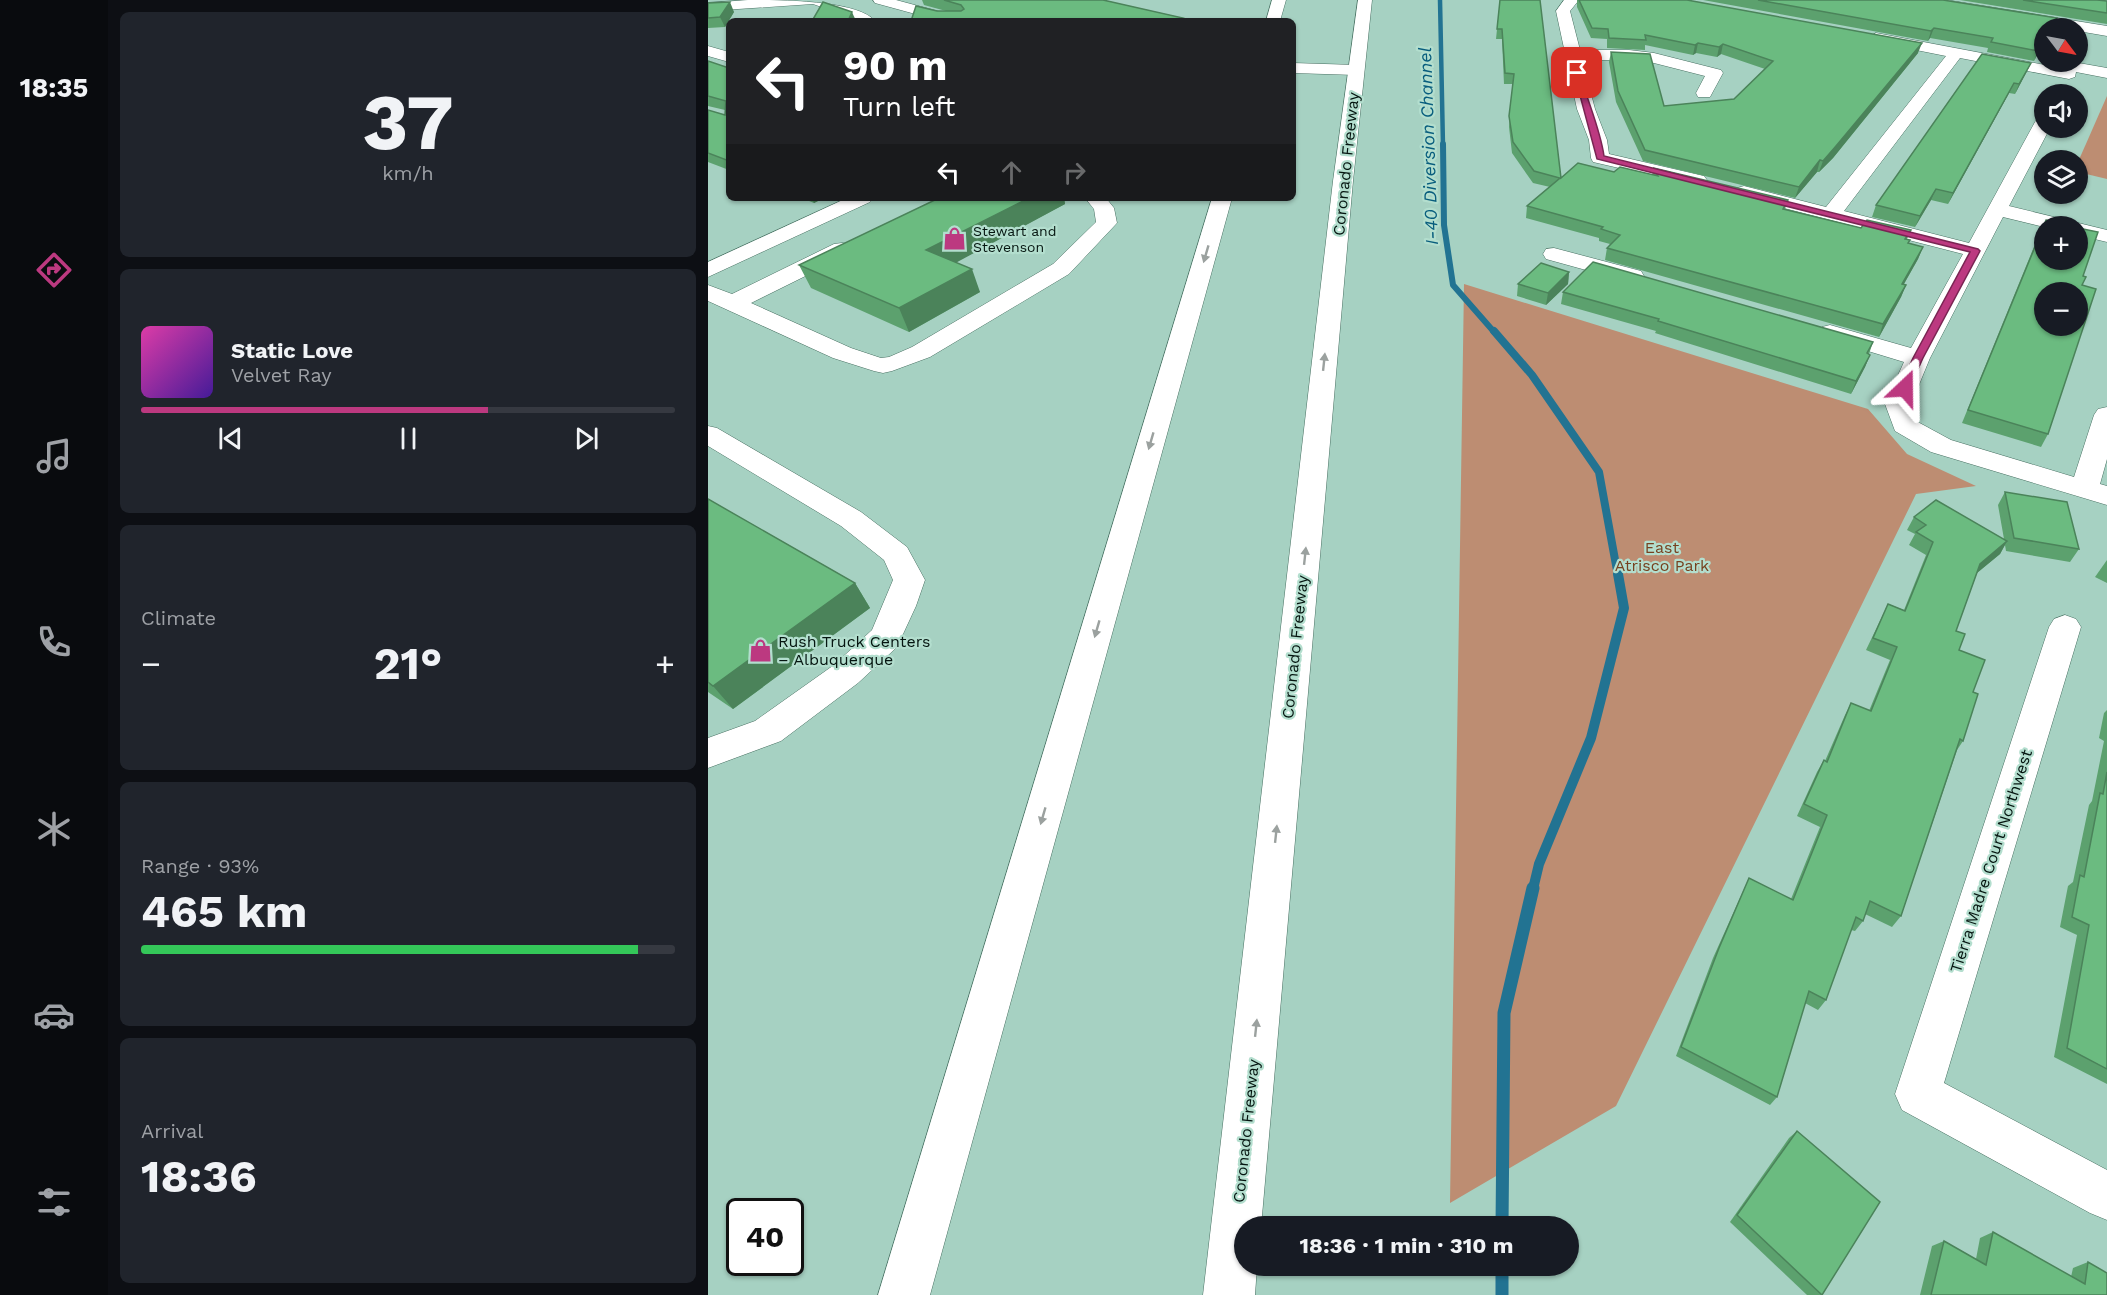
<!DOCTYPE html>
<meta charset="utf-8">
<style>
:root{--surface:#171b24;--page:#20242c;--text:#f1f3f6;--muted:#9ea1a6;--line:#363941;--accent:#bc3980}
body{margin:0;font-family:"Work Sans",sans-serif;background:var(--page);color:var(--text);height:100vh;display:flex;flex-direction:column;font-size:22px;white-space:nowrap}
*{box-sizing:border-box;margin:0}
p{font-size:20px;color:var(--muted)}
.icon{flex:none;width:33px;height:33px;fill:none;stroke:currentColor;stroke-width:2;stroke-linecap:round;stroke-linejoin:round}
.map{position:relative;flex:1;overflow:hidden}
.sheet{display:flex;flex-direction:column;gap:12px;padding:12px;background:#0d0f14;width:600px}
.sheet>*{flex:none}
.top-card{position:absolute;left:18px;top:18px;width:570px;height:183px;border-radius:9px;box-shadow:0 2px 4px #0004;background:#202124;color:#fff;overflow:hidden}
.needle{width:39px;rotate:122deg}
.buttons{position:absolute;left:1326px;top:18px;display:grid;gap:12px}
.buttons a{display:grid;place-items:center;width:54px;height:54px;border-radius:50%;background:var(--surface);box-shadow:0 2px 4px #0004;font-size:30px}
.speed{position:absolute;left:18px;top:1198px;display:flex;gap:12px;font-size:30px;font-weight:700;text-align:center}
.speed>*{display:grid;place-content:center;width:78px;height:78px;border-radius:50%;background:var(--surface);box-shadow:0 2px 4px #0004;line-height:1}
.speed .limit{border:3px solid #111;border-radius:9px;background:#fff;color:#111}
.pin{position:absolute;display:grid;place-items:center;width:51px;height:51px;color:#fff;margin:-26px;border-radius:12px;box-shadow:0 3px 9px #0006}
.me{position:absolute;width:66px;margin:-33px;rotate:23deg;stroke-linejoin:round;filter:drop-shadow(0 0 4px #0008)}
.turn{display:flex;align-items:center;gap:21px;height:126px;padding:0 18px;font-size:27px}
.turn .icon{width:78px;height:78px;stroke-width:2.5}
.turn b{display:block;font-size:42px;line-height:51px}
.lanes{display:flex;align-items:center;height:57px;padding:0 18px;background:#0003;justify-content:center;gap:30px;direction:ltr}
.lanes .off{opacity:.35}
.big{font-size:45px;font-weight:700;line-height:1.1}
.sheet .card{flex:1;display:flex;flex-direction:column;justify-content:center;gap:9px;min-width:0;padding:0 21px;border-radius:9px;background:var(--page)}
.sheet .dial{align-items:center;gap:0}
.dial b{font-size:78px;line-height:1}
.song{display:flex;align-items:center;gap:18px}
.cover{width:72px;height:72px;border-radius:9px;background:linear-gradient(135deg,hsl(320 70% 55%),hsl(260 70% 35%))}
.played{height:6px;border-radius:3px;background:linear-gradient(90deg,var(--accent) 65%,var(--line) 65%)}
.keys{display:flex;justify-content:space-around;direction:ltr}
.heat{display:flex;justify-content:space-between;align-items:center;font-size:33px;direction:ltr}
.charge{height:9px;border-radius:4px;background:linear-gradient(90deg,#34c759 93%,var(--line) 0)}
.trip{position:absolute;left:526px;top:1216px;width:345px;height:60px;border-radius:30px;background:var(--surface);box-shadow:0 2px 4px #0004;font-weight:700;line-height:60px;text-align:center}
main{display:flex;flex:1;min-height:0}
.menu{display:flex;flex-direction:column;width:108px;justify-content:space-around;align-items:center;background:#090b0e;color:var(--muted)}
.menu .icon{width:42px;height:42px}
.menu .selected{color:var(--accent)}
.menu b{font-size:27px;color:var(--text)}
.map>svg:first-child{display:block}
</style>
<main>
<nav class="menu">
<b>18:35</b>
<svg class="icon selected" aria-label="directions" viewBox="0 0 24 24"><path d="M12 3l9 9-9 9-9-9zM9 14v-3h6M13 9l2 2-2 2"/></svg>
<svg class="icon" aria-label="music" viewBox="0 0 24 24"><path d="M9 18V5l10-2v13"/><circle cx="6" cy="18" r="3"/><circle cx="16" cy="16" r="3"/></svg>
<svg class="icon" aria-label="phone" viewBox="0 0 24 24"><path d="M5 4h4l2 5-3 2q2 4 5 5l2-3 5 2v4C11 20 4 13 5 4z"/></svg>
<svg class="icon" aria-label="climate" viewBox="0 0 24 24"><path d="M12 3v18M4 7l16 10M4 17L20 7"/></svg>
<svg class="icon" aria-label="car" viewBox="0 0 24 24"><path d="M5 17H2v-5l4-1 3-4h7l3 4 3 1v5h-3M9 17h6M6 11h13"/><circle cx="7" cy="17" r="2"/><circle cx="17" cy="17" r="2"/></svg>
<svg class="icon" aria-label="filters" viewBox="0 0 24 24"><path d="M4 7h16M4 17h16"/><circle cx="9" cy="7" r="2"/><circle cx="15" cy="17" r="2"/></svg>
</nav>
<section class="sheet">
<div class="card dial"><b>37</b><p>km/h</p></div>
<div class="card">
<div class="song"><i class="cover"></i><div><b>Static Love</b><p>Velvet Ray</p></div></div>
<div class="played"></div>
<div class="keys"><svg class="icon" aria-label="previous" viewBox="0 0 24 24"><path d="M18 5L8 12l10 7zM5 5v14"/></svg><svg class="icon" aria-label="pause" viewBox="0 0 24 24"><path d="M8 5v14M16 5v14"/></svg><svg class="icon" aria-label="next" viewBox="0 0 24 24"><path d="M6 5l10 7-10 7zM19 5v14"/></svg></div>
</div>
<div class="card"><p>Climate</p>
<div class="heat"><a>−</a><b class="big">21°</b><a>+</a></div>
</div>
<div class="card"><p>Range · 93%</p><b class="big">465 km</b><div class="charge"></div></div>
<div class="card"><p>Arrival</p><b class="big">18:36</b></div>
</section>
<div class="map">
<svg width="1399" height="1295" viewBox="0 0 1399 1295">
<rect width="100%" height="100%" fill="#a6d1c2"/>
<g fill="#bd8d72">
<polygon points="1399,96 1399,179 1370,172 1370,162"/>
<polygon points="756,284 1160,409 1199,454 1268,486 1208,494 908,1106 742,1203"/>
</g>
<g fill="none" stroke-linecap="round" stroke-linejoin="round">
<polyline stroke="#227392" stroke-width="4.5" points="732,0 735,146"/>
<polyline stroke="#227392" stroke-width="6" points="735,144 736,225 745,285 787,333"/>
<polyline stroke="#227392" stroke-width="8" points="786,331 824,375 891,472 910,576"/>
<polyline stroke="#227392" stroke-width="10" points="825,889 831,864 883,738 916,608 910,574"/>
<g stroke="#227392" stroke-width="13">
<polyline points="794,1227 796,1013 825,888"/>
<polyline points="794,1266 794,1295"/>
</g>
<defs>
<g id="minor">
<path d="M40,0C70,0 150,0 167,21H153L105,4L0,11V3Z"/>
<polygon points="165,0 188,0 255,18 257,21 233,21 167,3"/>
<polygon points="856,0 871,0 862,11 872,50 921,50 946,53 1013,70 1015,73 1002,97 990,97 988,93 997,76 946,63 921,60 874,60 887,109 899,140 901,154 996,176 999,180 996,184 989,186 885,162 883,158 881,140 869,109 848,11"/>
<polygon points="1205,0 1238,0 1399,26 1399,36 1370,31 1370,28 1357,28 1212,4"/>
<polygon points="1168,33 1358,69 1359,64 1365,62 1399,68 1399,78 1368,72 1367,77 1361,79 1252,58 1136,211 1261,243 1327,122 1330,118 1336,117 1336,128 1342,128 1301,206 1399,230 1399,242 1370,235 1370,226 1336,227 1295,217 1222,358 1203,404 1208,421 1243,440 1366,477 1386,415 1390,409 1399,407 1399,459 1392,484 1399,486 1399,505 1223,452 1187,431 1177,404 1196,362 1114,337 1110,332 1114,327 1122,325 1203,348 1255,254 1029,196 1026,192 1029,188 1036,186 1118,207 1238,56 1163,41 1160,38"/>
<polygon points="0,46 21,52 21,62 0,56"/>
<polygon points="585,63 648,65 656,70 648,75 585,73"/>
<polygon points="139,198 165,198 162,202 0,277 0,262"/>
<polygon points="377,198 398,198 406,208 409,223 361,274 222,357 184,371 175,373 166,371 125,358 0,301 0,285 24,294 126,244 134,243 142,244 145,249 142,254 43,303 143,348 173,358 181,357 204,347 345,264 388,222 386,209"/>
<polygon points="846,248 933,271 936,276 933,281 925,283 838,259 835,254 838,249"/>
<polygon points="0,426 9,428 153,512 199,547 217,580 208,606 189,647 150,683 73,741 0,768 0,738 47,721 126,665 164,630 185,580 176,560 133,526 0,446"/>
<polygon points="1357,615 1368,619 1373,627 1236,1083 1399,1170 1399,1220 1382,1213 1194,1110 1187,1094 1341,627 1346,619"/>
</g>
<g id="highway">
<polygon points="564,0 578,0 572,21 558,21"/>
<polygon points="650,0 664,0 645,181 553,1227 537,1227 537,1266 549,1266 547,1295 495,1295 625,181"/>
<polygon points="504,198 524,198 222,1295 170,1295"/>
</g>
</defs>
<use href="#minor" stroke="#487062" stroke-width="1"/>
<use href="#highway" stroke="#487062" stroke-width="1"/>
<use href="#minor" fill="#fff" fill-rule="evenodd"/>
<use href="#highway" fill="#fff" fill-rule="evenodd"/>
</g>
<g fill="#5ca16e">
<polygon points="214,0 395,0 475,18 229,11 238,11 216,5"/>
<polygon points="792,0 853,178 906,172 944,175 946,168 1080,200 1077,209 1153,228 1203,230 1199,239 1200,243 1215,247 1210,259 1196,284 1198,285 1193,297 1171,337 897,260 899,248 902,244 891,241 891,238 818,218 819,206 842,187 825,183 804,153 801,127 805,84 796,84 794,39 788,39"/>
<polygon points="869,0 979,0 1210,53 1125,158 1111,172 1109,172 1087,198 935,161 908,102 901,62 903,52 956,106 1026,99 1057,69 1013,54 1009,57 988,53 985,55 937,45 937,50 899,48 899,39 883,38 869,7"/>
<polygon points="995,0 1235,0 1349,18 1344,28 1336,28 1336,42 1326,61 1279,52 1280,48 1222,38 1220,41"/>
<polygon points="1252,0 1389,0 1399,1 1399,24"/>
<polygon points="0,3 26,12 17,27 0,28"/>
<polygon points="0,61 21,68 21,170 0,162 0,110 17,115 17,110 0,106"/>
<polygon points="1323,63 1318,73 1307,94 1301,93 1240,204 1223,200 1207,227 1164,217 1168,205"/>
<polygon points="94,198 116,198 106,203"/>
<polygon points="231,198 356,198 357,204 248,262 272,292 201,332 103,288 91,265"/>
<polygon points="1338,220 1375,276 1340,434 1333,447 1254,423 1332,232"/>
<polygon points="861,272 860,284 838,305 809,296 810,284"/>
<polygon points="855,292 1165,342 1161,354 1162,355 1157,367 1143,394 947,333 948,331 853,304"/>
<polygon points="1297,492 1371,549 1362,562 1298,551 1297,545 1292,554 1269,573 1248,631 1251,650 1265,692 1255,741 1249,750 1193,916 1184,927 1157,914 1155,921 1147,931 1143,930 1118,1000 1110,1010 1097,1003 1069,1097 1062,1105 968,1056 1005,958 1036,889 1041,878 1083,899 1112,827 1089,816 1109,772 1116,760 1117,761 1137,715 1143,703 1161,711 1182,660 1158,650 1180,604 1196,610 1218,555 1201,545 1207,534 1199,530 1206,517 1296,539 1290,505"/>
<polygon points="0,499 147,583 162,608 25,709 0,692"/>
<polygon points="1399,560 1399,583 1387,577"/>
<polygon points="1399,710 1399,1084 1346,1057 1369,935 1352,927 1360,886 1365,882 1381,805 1384,801 1396,741 1391,738 1396,713"/>
<polygon points="1089,1131 1114,1295 1099,1295 1022,1222 1081,1138"/>
<polygon points="1285,1232 1363,1277 1365,1268 1380,1262 1399,1295 1212,1295 1224,1246 1236,1241 1268,1259 1272,1238"/>
</g>
<g fill="#4b835a">
<polygon points="22,2 26,12 17,27 12,17"/>
<polygon points="144,12 148,21 140,21"/>
<polygon points="1226,28 1222,38 1220,41 1223,31"/>
<polygon points="1336,39 1336,42 1326,61 1330,51"/>
<polygon points="990,43 988,53 985,55 987,45"/>
<polygon points="1214,43 1210,53 1125,158 1111,172 1115,161"/>
<polygon points="1015,44 1013,54 1009,57 1011,47"/>
<polygon points="1323,63 1318,73 1307,94 1311,84"/>
<polygon points="1306,83 1301,93 1240,204 1245,193"/>
<polygon points="1112,160 1109,172 1087,198 1091,187"/>
<polygon points="1228,189 1223,200 1207,227 1212,216"/>
<polygon points="104,198 116,198 106,203"/>
<polygon points="321,198 356,198 357,204 227,274 218,250"/>
<polygon points="1215,247 1210,259 1189,296 1194,284"/>
<polygon points="264,269 272,292 201,332 191,308"/>
<polygon points="861,272 860,284 838,305 840,293"/>
<polygon points="1198,285 1193,297 1171,337 1175,324"/>
<polygon points="1162,355 1157,367 1143,394 1148,381"/>
<polygon points="1299,541 1292,554 1264,577 1272,564"/>
<polygon points="147,583 162,608 25,709 5,686"/>
</g>
<g fill="#6bbb80" stroke="#4b835a" stroke-width="1.5" fill-rule="evenodd">
<polygon points="236,0 395,0 475,18 472,20 476,21 203,21 208,6 229,11 253,11 256,9 253,5"/>
<polygon points="792,0 832,0 853,178 870,163 906,172 912,167 950,176 946,168 1080,200 1075,209 1153,228 1159,220 1203,230 1197,239 1202,240 1200,243 1215,247 1194,284 1198,285 1175,324 899,248 912,235 893,229 895,227 819,206 852,178 826,171 805,142 801,116 806,74 797,73 794,29 789,29"/>
<polygon points="871,0 979,0 1214,43 1128,146 1115,161 1112,160 1091,187 937,150 910,91 903,52 942,54 956,106 1026,99 1065,61 1015,44 1011,47 990,43 987,45 937,35 938,40 901,38 900,29 884,28"/>
<polygon points="1050,0 1235,0 1349,18 1343,28 1336,28 1336,39 1330,51 1283,42 1285,38 1226,28 1223,31"/>
<polygon points="1315,0 1389,0 1399,1 1399,13"/>
<polygon points="22,2 12,17 0,18 0,3"/>
<polygon points="115,2 144,12 140,21 104,21"/>
<polygon points="1274,54 1323,63 1311,84 1306,83 1245,193 1228,189 1212,216 1168,205"/>
<polygon points="0,61 21,68 21,161 0,153 0,110 17,115 18,101 0,96"/>
<polygon points="231,198 321,198 218,250 264,269 191,308 91,265"/>
<path d="M1338,220L1365,226H1336V260H1370V228L1390,232L1375,276L1378,277L1374,285L1388,289L1340,434L1260,410ZM1336,292H1370V326H1336Z"/>
<polygon points="885,262 1165,342 1159,353 1162,355 1148,381 950,321 951,319 855,292"/>
<polygon points="833,263 861,272 840,293 810,284"/>
<polygon points="1297,492 1359,502 1371,549 1306,538"/>
<polygon points="0,499 147,583 5,686 0,682"/>
<polygon points="1228,500 1299,541 1272,564 1248,631 1257,634 1251,650 1277,660 1265,692 1270,694 1255,741 1252,739 1193,916 1162,901 1155,921 1148,917 1118,1000 1101,991 1069,1097 973,1047 1011,948 1041,878 1085,900 1119,815 1096,804 1116,760 1119,762 1143,703 1163,711 1189,647 1165,638 1180,604 1197,611 1225,542 1208,532 1218,525 1206,517"/>
<polygon points="1399,772 1399,1069 1359,1048 1381,925 1364,917 1372,875 1376,877 1392,793 1395,794"/>
<polygon points="1089,1131 1172,1202 1114,1295 1029,1215"/>
<polygon points="1285,1232 1377,1284 1380,1262 1399,1273 1399,1295 1223,1295 1236,1241 1278,1265"/>
</g>
<defs><path id="oneway-solid" d="M-6-.8H1V-3.2L6.5 0L1 3.2V.8H-6Z" transform="scale(1.5)"/></defs>
<g fill="#9ba19f">
<use href="#oneway-solid" transform="translate(498 254) rotate(106)"/>
<use href="#oneway-solid" transform="translate(616 362) rotate(-84)"/>
<use href="#oneway-solid" transform="translate(443 441) rotate(106)"/>
<use href="#oneway-solid" transform="translate(597 556) rotate(-84)"/>
<use href="#oneway-solid" transform="translate(389 629) rotate(106)"/>
<use href="#oneway-solid" transform="translate(335 816) rotate(106)"/>
<use href="#oneway-solid" transform="translate(568 834) rotate(-84)"/>
<use href="#oneway-solid" transform="translate(548 1028) rotate(-84)"/>
</g>
<path fill="#bc3980" stroke="#7a2553" stroke-width="1.5" d="M869,71L872,73C879,101 892,128 896,156L1270,249L1272,251L1215,358L1200,391L1191,388L1205,358L1262,252L889,159L866,73Z"/>
<defs>
<symbol id="shop-bare" viewBox="-9 -9 18 18"><path d="M-5-2.5h2.3a2.7 3.5 0 0 1 5.4 0H5L5.5 6h-11ZM-1.5-2.5h3a1.5 2.3 0 0 0-3 0Z" fill="#bc3980" stroke="#b3dece" stroke-width="2.5" paint-order="stroke"/></symbol>
</defs>
<g fill-rule="evenodd">
<use href="#shop-bare" x="230" y="222" width="33" height="33"/>
<use href="#shop-bare" x="36" y="634" width="33" height="33"/>
</g>
<g text-anchor="middle" dominant-baseline="central" stroke-width="4.5" stroke-linejoin="round" paint-order="stroke">
<g font-size="14" fill="#051510" stroke="#b3dece" text-anchor="start">
<text x="265" y="231">Stewart and<tspan x="265" dy="16">Stevenson</tspan></text>
</g>
<g font-size="16" fill="#051510" stroke="#b3dece">
<text transform="translate(638 164) rotate(-84)">Coronado Freeway</text>
<text transform="translate(587 647) rotate(-84)">Coronado Freeway</text>
<text transform="translate(1283 861) rotate(-72)">Tierra Madre Court Northwest</text>
<text transform="translate(538 1131) rotate(-84)">Coronado Freeway</text>
</g>
<g font-size="16" fill="#76411f" stroke="#b3dece">
<text x="954" y="547">East<tspan x="954" dy="18">Atrisco Park</tspan></text>
</g>
<g font-size="16" fill="#051510" stroke="#b3dece" text-anchor="start">
<text x="70" y="641">Rush Truck Centers<tspan x="70" dy="18">– Albuquerque</tspan></text>
</g>
<g font-size="18" font-style="italic" fill="#085d7d" stroke="#b3dece">
<text transform="translate(720 146) rotate(-92)">I-40 Diversion Channel</text>
</g>
</g>
</svg>
<div class="buttons">
<a><svg class="needle" viewBox="-14 -14 28 28"><path d="M0-13l5 13h-10z" fill="#e53935"/><path d="M0 13l5-13h-10z" fill="#9ea1a6"/></svg></a>
<a><svg class="icon" aria-label="sound" viewBox="0 0 24 24"><path d="M4 9h4l5-4v14l-5-4H4zM17 9q2 3 0 6"/></svg></a>
<a><svg class="icon" aria-label="layers" viewBox="0 0 24 24"><path d="M12 4l9 5-9 5-9-5zM3 14l9 5 9-5"/></svg></a>
<a>+</a>
<a>−</a>
</div>
<div class="speed"><div class="limit">40</div></div>
<div class="pin" style="left:869px;top:73px;background:#d93025"><svg class="icon" aria-label="arrive" viewBox="0 0 24 24"><path d="M6 21V4h12l-3 4 3 4H6"/></svg></div>
<svg class="me" style="left:1197px;top:388px" viewBox="-20 -20 40 40"><path d="M0-17L14 15 0 8-14 15z" fill="#bc3980" stroke="#fff" stroke-width="4"/></svg>
<div class="trip">18:36 · 1 min · 310 m</div>
<div class="top-card">
<div class="turn"><svg class="icon" aria-label="left" viewBox="0 0 24 24"><path d="M17 20v-9H6M10 6l-5 5 5 5"/></svg><div><b>90 m</b>Turn left</div></div>
<div class="lanes"><svg class="icon" aria-label="left" viewBox="0 0 24 24"><path d="M17 20v-9H6M10 6l-5 5 5 5"/></svg><svg class="icon off" aria-label="ahead" viewBox="0 0 24 24"><path d="M12 20V5M6 11l6-6 6 6"/></svg><svg class="icon off" aria-label="right" viewBox="0 0 24 24"><path d="M7 20v-9h11M14 6l5 5-5 5"/></svg></div>
</div>
</div>
</main>
